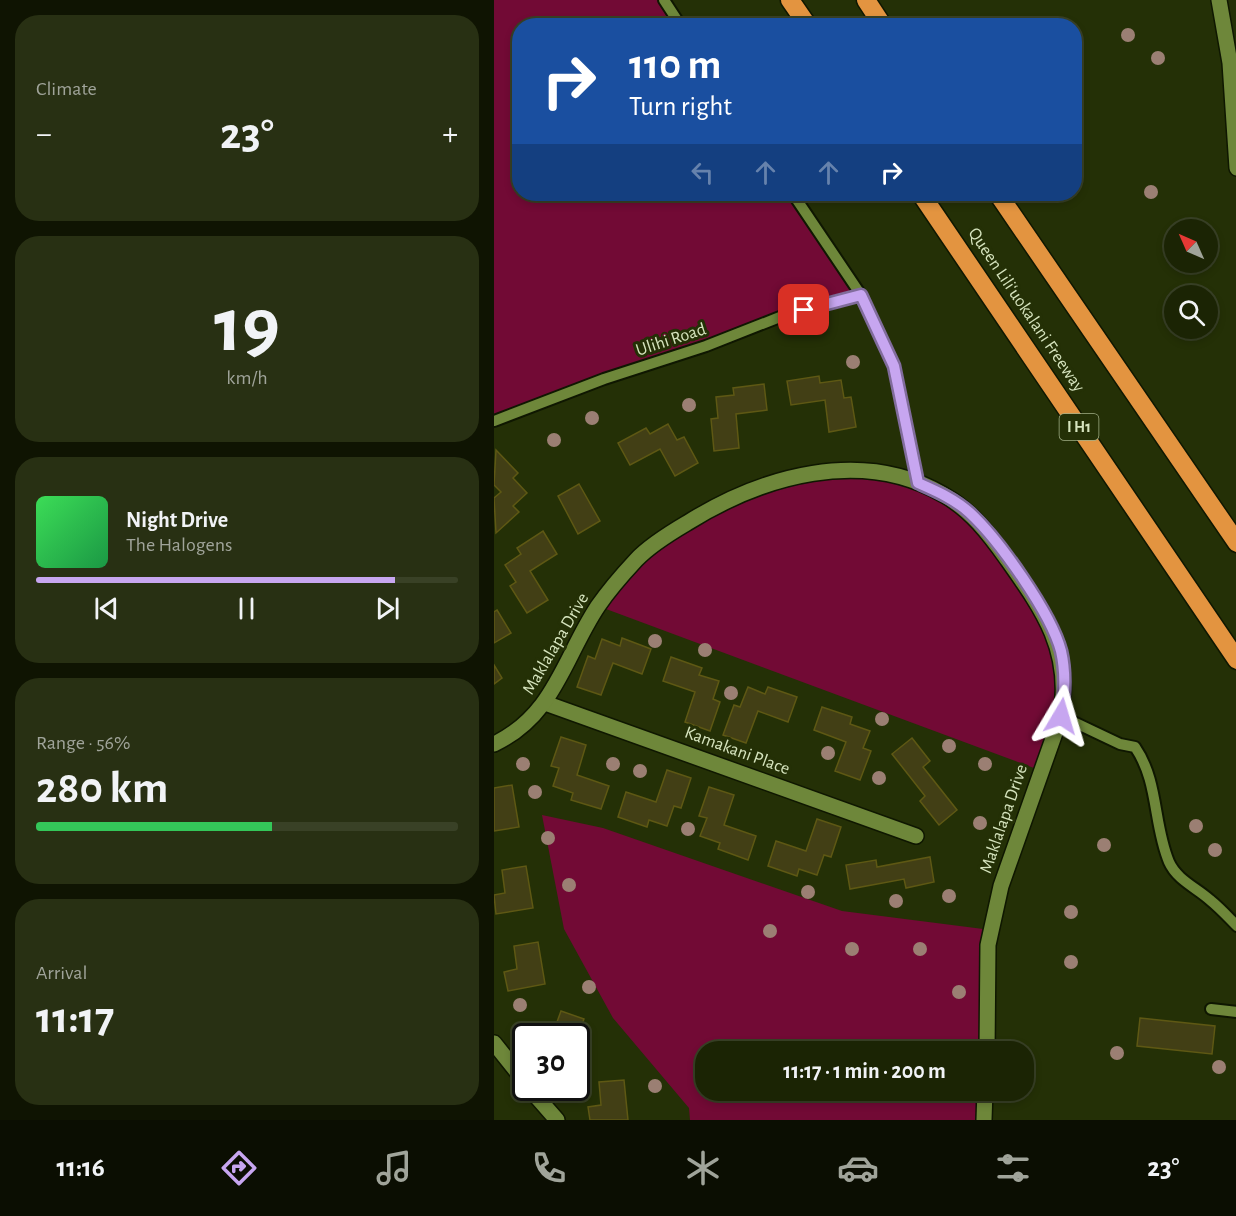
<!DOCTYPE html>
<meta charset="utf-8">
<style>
:root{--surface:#1b2404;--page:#283013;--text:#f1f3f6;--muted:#a0a49a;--line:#394126;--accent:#c7a6f0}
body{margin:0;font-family:"Alegreya Sans",sans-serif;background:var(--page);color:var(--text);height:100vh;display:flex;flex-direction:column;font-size:22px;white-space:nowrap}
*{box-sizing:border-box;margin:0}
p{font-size:20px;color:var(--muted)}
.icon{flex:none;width:33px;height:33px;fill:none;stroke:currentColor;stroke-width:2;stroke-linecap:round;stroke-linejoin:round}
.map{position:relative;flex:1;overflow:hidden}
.side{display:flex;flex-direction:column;gap:15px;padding:15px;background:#0f1402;width:494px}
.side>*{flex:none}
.banner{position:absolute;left:18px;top:18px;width:570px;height:183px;border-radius:24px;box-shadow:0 3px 9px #0003,0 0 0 2px var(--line);background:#1a4fa0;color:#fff;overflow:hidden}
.needle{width:39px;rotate:315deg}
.tools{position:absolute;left:670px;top:219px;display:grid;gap:12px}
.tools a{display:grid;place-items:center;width:54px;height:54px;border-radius:50%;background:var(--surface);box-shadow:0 3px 9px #0003,0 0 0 2px var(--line);font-size:30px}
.speed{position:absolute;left:18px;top:1023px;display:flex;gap:12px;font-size:30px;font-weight:700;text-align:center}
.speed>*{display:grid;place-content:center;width:78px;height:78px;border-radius:50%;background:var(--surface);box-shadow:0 3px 9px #0003,0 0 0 2px var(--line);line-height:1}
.speed .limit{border:3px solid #111;border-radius:9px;background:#fff;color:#111}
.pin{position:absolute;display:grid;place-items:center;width:51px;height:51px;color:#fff;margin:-26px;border-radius:12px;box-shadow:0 3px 9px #0006}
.me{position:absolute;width:66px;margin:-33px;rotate:7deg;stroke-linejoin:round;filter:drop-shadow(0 0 4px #0008)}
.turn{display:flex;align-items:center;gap:21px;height:126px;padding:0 18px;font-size:27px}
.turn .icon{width:78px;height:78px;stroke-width:2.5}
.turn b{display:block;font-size:42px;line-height:51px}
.lanes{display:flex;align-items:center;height:57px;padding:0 18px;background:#0003;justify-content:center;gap:30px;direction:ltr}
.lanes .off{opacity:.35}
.big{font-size:45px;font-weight:600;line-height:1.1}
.side .widget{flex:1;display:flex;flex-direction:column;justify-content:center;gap:9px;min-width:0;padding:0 21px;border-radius:24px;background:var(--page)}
.side .dial{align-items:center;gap:0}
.dial b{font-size:78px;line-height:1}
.song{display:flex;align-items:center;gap:18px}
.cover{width:72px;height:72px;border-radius:9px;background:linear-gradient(135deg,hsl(130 70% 55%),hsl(140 70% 35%))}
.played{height:6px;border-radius:3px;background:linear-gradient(90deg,var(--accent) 85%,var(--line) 85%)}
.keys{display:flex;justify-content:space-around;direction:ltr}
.heat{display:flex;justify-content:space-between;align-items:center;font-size:33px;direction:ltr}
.charge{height:9px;border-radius:4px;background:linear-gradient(90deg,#34c759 56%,var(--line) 0)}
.trip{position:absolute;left:201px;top:1041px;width:339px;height:60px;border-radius:24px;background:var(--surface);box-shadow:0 3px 9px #0003,0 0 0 2px var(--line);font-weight:600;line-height:60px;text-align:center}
.tab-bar{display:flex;height:96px;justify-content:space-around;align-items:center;background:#0b0e02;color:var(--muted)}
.tab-bar .icon{width:42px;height:42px}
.tab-bar .on{color:var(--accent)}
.tab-bar b{font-size:27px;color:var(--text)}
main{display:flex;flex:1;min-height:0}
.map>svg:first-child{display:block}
</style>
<main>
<section class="side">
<div class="widget"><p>Climate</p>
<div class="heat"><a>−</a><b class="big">23°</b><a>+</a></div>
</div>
<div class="widget dial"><b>19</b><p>km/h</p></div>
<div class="widget">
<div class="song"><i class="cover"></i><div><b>Night Drive</b><p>The Halogens</p></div></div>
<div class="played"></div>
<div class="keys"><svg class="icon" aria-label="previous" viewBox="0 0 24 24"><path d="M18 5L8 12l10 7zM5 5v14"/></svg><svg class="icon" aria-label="pause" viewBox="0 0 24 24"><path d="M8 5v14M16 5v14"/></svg><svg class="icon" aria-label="next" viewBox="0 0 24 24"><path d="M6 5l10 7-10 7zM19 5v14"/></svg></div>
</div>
<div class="widget"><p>Range · 56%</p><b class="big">280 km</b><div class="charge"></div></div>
<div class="widget"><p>Arrival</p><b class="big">11:17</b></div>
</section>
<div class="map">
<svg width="743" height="1120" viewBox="0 0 743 1120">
<rect width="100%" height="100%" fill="#243006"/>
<g fill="#720a35">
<polygon points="0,0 170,0 187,25 26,26 26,194 299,194 367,295 291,315 0,421"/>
<polygon points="351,469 450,494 538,594 570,673 548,771 104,606 122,581 219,507"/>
<polygon points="48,815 109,828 348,911 497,930 493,1051 212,1052 212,1090 491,1091 490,1120 196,1120 195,1108 119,1018 70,929"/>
</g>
<g fill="#423f15" stroke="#5e5814" stroke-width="1.5">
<polygon points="325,376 326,383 347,380 350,398 357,397 362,427 335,432 331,400 297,405 293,381"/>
<polygon points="270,384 273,410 242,414 245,448 220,451 217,419 224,418 222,397 240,395 239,388"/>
<polygon points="174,424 183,440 190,437 204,463 181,476 166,449 136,465 124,443 152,428 156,434"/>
<polygon points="2,450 24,473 19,478 33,493 19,506 25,512 2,533 0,498 7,492 0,485"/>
<polygon points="85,484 106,521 84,534 64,496"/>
<polygon points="49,531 63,554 36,571 54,600 33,613 16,586 22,582 11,565 27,554 23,548"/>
<polygon points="3,610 17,633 0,643 0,612"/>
<polygon points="128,638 157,649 148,674 119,663 107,695 83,687 94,656 101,659 108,639 126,646"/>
<polygon points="177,657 208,668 205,675 225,681 219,699 226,702 216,731 191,722 201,692 169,681"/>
<polygon points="0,665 8,678 0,684"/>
<polygon points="254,687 271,694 274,687 303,697 294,722 264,711 252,743 229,735 240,705 246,707"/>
<polygon points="328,707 358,717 356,724 376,731 369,748 377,751 366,780 341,771 352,742 320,730"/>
<polygon points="67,737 92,745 83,775 115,786 107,809 77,800 79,793 59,786 65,768 57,766"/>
<polygon points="418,738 436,761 429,767 463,810 445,825 426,801 431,796 398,754"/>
<polygon points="173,770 197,778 187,808 180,806 173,826 155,820 153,827 124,817 132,792 162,802"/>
<polygon points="18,785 25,827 0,831 0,788"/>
<polygon points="215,787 240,795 230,825 262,836 254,860 224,849 226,843 206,836 213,818 205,816"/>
<polygon points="323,819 347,827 337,857 330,855 323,875 305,869 303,876 274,866 282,841 312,851"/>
<polygon points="436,857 440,882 412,888 410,879 356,889 352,865 382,860 383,867"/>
<polygon points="32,866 39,908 2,914 0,895 11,893 8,870"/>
<polygon points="44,942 51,984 14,991 10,972 23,969 20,946"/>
<polygon points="67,1011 90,1019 82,1040 82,1036 43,1036 46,1028 59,1033"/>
<polygon points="646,1018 721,1026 718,1054 643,1046"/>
<polygon points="130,1080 134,1120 96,1120 94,1107 107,1105 105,1082"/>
</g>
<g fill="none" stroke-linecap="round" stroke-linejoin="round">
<defs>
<g id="service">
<polyline points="170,0 187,26"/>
<polyline points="299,194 367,295 400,366 424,483"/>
<polyline points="0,421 110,379 212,346 291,315 367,295"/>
<path d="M567,716L626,744L641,747C665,782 659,824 675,862C683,880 703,888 716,900C726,908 734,917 743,926"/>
<polyline points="717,1009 743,1012"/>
</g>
<g id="minor">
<polyline points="51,703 422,836"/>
<path d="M0,744C61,715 70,657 104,606C115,590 129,574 142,560C155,546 176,533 193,523C268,476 368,447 450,495C477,510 495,534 513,559C549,610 578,650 567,716L507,886L494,945L493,1052"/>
<polyline points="0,1043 32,1083"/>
<polyline points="35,1088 63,1120"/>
<polyline points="490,1120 491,1090"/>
</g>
<polyline id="tertiary" points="725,0 736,63 743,168"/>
<g id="motorway">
<polyline points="296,0 314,26"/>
<polyline points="372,0 389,26"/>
<polyline points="427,194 743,660"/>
<polyline points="504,194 743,543"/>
</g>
</defs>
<use href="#service" stroke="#0f1701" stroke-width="14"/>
<use href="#minor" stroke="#0f1701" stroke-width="18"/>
<use href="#tertiary" stroke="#0f1701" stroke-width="18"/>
<use href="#motorway" stroke="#0f1701" stroke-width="21"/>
<use href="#service" stroke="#6e873a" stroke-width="10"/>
<use href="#minor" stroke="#6e873a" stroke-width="15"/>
<use href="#tertiary" stroke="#6e873a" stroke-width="15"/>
<use href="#motorway" stroke="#e39440" stroke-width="18"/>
</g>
<g fill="#9b7f73">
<circle cx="634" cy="35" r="7"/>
<circle cx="664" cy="58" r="7"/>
<circle cx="657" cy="192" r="7"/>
<circle cx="359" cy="362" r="7"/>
<circle cx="195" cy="405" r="7"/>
<circle cx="98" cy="418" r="7"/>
<circle cx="60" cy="440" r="7"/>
<circle cx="161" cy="641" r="7"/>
<circle cx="211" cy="650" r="7"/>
<circle cx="237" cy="693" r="7"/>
<circle cx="388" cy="719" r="7"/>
<circle cx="455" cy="746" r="7"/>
<circle cx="334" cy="753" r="7"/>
<circle cx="29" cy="764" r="7"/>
<circle cx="119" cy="764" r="7"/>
<circle cx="491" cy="764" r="7"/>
<circle cx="146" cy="771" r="7"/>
<circle cx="385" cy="778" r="7"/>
<circle cx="41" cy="792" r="7"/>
<circle cx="486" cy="823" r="7"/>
<circle cx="702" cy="826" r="7"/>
<circle cx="194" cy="829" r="7"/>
<circle cx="54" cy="838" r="7"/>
<circle cx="610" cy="845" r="7"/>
<circle cx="721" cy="850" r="7"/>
<circle cx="75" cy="885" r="7"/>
<circle cx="314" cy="892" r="7"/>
<circle cx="455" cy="896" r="7"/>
<circle cx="402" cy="901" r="7"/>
<circle cx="577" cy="912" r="7"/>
<circle cx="276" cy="931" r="7"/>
<circle cx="358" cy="949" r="7"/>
<circle cx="426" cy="949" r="7"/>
<circle cx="577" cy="962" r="7"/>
<circle cx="95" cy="987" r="7"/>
<circle cx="465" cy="992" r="7"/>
<circle cx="26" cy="1005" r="7"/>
<circle cx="27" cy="1031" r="7"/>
<circle cx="623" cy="1053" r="7"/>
<circle cx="725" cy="1067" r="7"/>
<circle cx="161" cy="1086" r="7"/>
</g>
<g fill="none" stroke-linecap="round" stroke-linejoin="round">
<defs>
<path id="route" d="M310,310L367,295L400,366L424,483C442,491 461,499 476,513C505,540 557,613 567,651C572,673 571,694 567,716"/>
</defs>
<use href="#route" stroke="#816c9c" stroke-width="15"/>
<use href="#route" stroke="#c7a6f0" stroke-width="10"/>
</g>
<g text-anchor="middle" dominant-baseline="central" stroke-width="6" stroke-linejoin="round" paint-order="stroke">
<rect fill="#243006" stroke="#a1ae87" stroke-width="1.5" x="565.5" y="414" width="39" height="26" rx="4.5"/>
<g font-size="16" font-weight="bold" fill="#d6e4be">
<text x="585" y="427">I H1</text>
</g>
<g font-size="18" fill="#d6e4be" stroke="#243006">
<text transform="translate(532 310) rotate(56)">Queen Liliʻuokalani Freeway</text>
<text transform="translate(177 340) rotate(-18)">Ulihi Road</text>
<text transform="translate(62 644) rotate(-60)">Maklalapa Drive</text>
<text transform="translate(243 751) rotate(20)">Kamakani Place</text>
<text transform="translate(510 819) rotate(-71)">Maklalapa Drive</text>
</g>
</g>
</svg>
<div class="tools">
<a><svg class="needle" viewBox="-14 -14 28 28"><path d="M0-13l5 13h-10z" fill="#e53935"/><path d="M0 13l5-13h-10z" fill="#a0a49a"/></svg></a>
<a><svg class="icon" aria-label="search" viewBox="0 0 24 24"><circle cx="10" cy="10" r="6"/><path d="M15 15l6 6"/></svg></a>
</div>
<div class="speed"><div class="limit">30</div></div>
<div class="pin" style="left:310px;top:310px;background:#d93025"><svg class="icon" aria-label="arrive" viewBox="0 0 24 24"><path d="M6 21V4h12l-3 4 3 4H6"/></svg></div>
<svg class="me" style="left:567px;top:716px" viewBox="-20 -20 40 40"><path d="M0-17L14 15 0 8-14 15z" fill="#c7a6f0" stroke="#fff" stroke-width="4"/></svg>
<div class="trip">11:17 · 1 min · 200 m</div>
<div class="banner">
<div class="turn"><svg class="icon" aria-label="right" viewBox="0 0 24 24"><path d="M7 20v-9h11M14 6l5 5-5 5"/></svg><div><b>110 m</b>Turn right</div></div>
<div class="lanes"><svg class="icon off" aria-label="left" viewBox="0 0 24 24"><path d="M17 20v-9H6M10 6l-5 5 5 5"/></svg><svg class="icon off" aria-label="ahead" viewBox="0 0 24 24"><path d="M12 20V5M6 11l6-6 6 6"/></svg><svg class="icon off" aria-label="ahead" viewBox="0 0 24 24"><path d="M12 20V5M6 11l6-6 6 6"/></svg><svg class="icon" aria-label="right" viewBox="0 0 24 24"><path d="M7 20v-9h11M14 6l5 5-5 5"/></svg></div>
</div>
</div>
</main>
<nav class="tab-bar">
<b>11:16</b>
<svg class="icon on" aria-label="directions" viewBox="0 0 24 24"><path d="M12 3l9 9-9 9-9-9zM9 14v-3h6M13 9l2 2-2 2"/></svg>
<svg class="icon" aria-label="music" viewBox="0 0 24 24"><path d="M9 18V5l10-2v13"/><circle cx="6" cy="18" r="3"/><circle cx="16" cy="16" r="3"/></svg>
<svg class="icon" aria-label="phone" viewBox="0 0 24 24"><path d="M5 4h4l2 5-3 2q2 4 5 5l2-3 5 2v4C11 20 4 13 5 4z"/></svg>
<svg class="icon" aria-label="climate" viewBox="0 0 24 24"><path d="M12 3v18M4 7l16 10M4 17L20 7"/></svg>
<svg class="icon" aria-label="car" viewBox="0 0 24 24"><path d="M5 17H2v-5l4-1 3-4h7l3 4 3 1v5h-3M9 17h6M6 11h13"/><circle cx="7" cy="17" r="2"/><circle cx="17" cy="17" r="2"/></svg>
<svg class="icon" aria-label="filters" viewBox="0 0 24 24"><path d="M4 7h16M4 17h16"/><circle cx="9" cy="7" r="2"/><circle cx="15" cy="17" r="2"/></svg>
<b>23°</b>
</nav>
